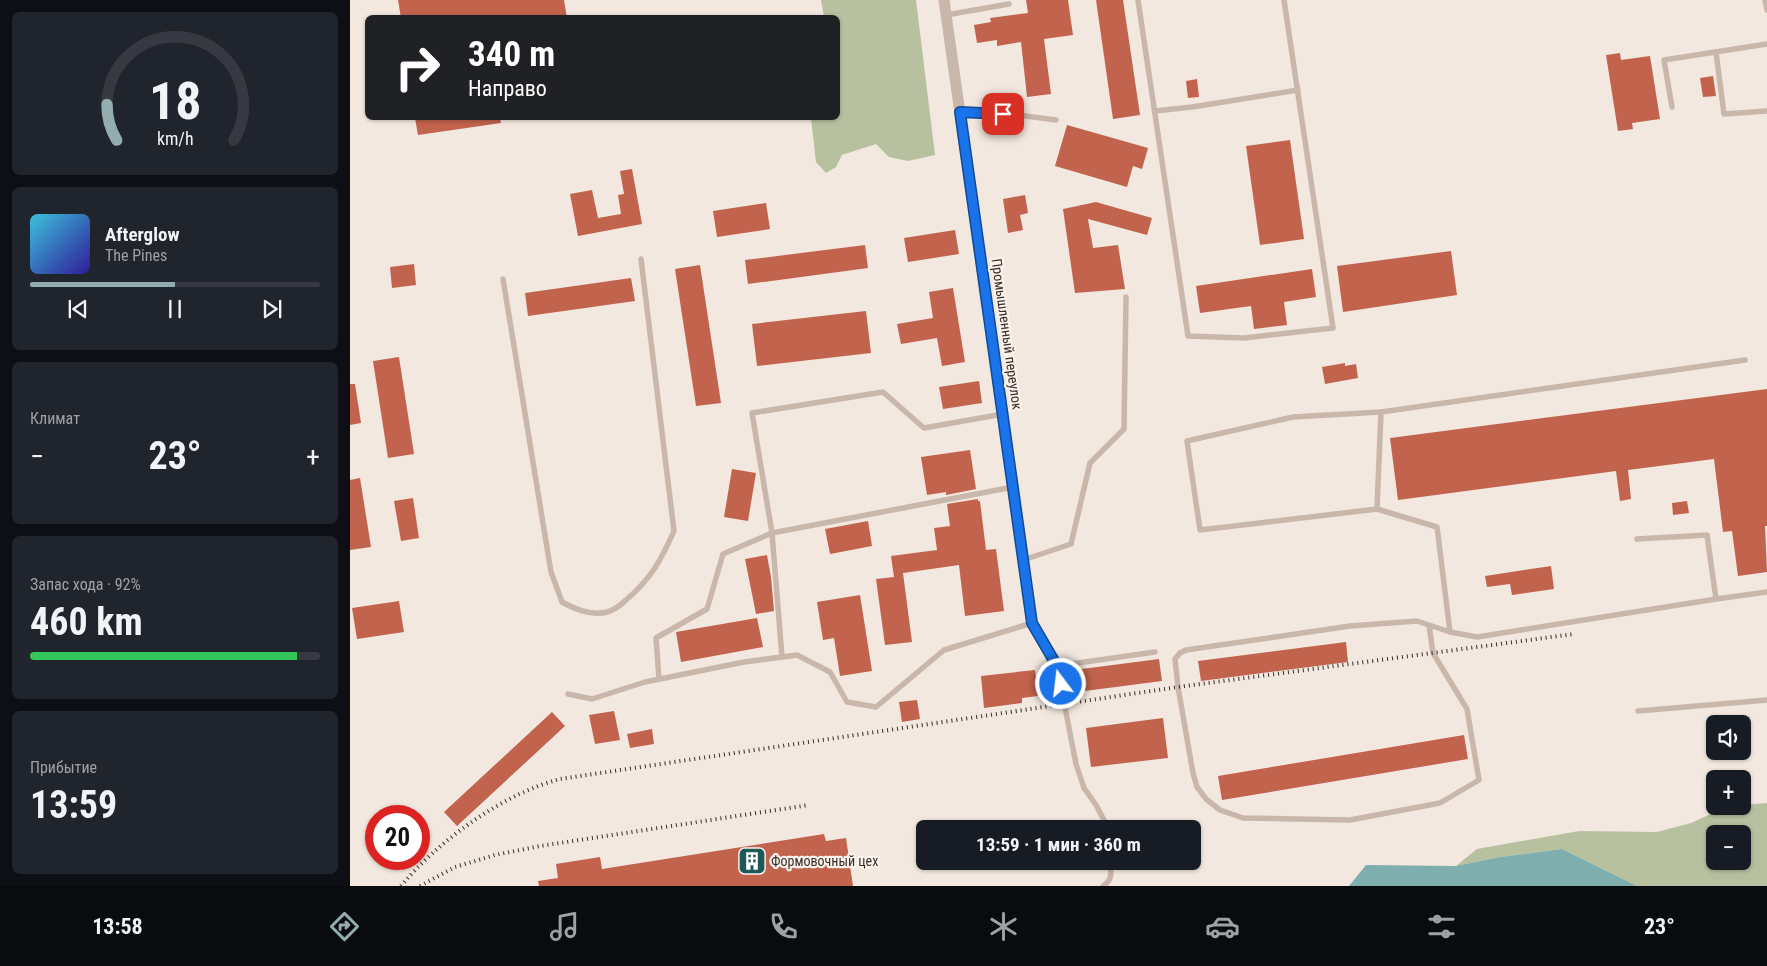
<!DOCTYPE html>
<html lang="ru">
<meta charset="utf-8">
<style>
:root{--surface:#171b24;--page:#20242c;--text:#f1f3f6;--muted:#9ea1a6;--line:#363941;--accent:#93adaf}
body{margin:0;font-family:"Roboto Condensed",sans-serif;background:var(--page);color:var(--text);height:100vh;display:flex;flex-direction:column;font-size:19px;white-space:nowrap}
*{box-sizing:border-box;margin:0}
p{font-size:16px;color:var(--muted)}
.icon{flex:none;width:28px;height:28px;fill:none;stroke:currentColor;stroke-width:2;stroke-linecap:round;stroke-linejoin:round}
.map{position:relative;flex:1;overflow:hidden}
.details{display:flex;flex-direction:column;gap:12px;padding:12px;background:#0d0f14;width:350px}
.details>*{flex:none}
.top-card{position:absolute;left:15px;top:15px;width:475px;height:105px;border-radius:8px;box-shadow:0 1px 4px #0004;background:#202124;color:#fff;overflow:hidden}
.tools{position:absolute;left:1356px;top:715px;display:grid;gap:10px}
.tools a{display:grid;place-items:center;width:45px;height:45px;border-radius:8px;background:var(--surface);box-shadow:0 1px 4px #0004;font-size:25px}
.speed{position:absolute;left:15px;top:805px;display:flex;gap:10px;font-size:25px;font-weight:700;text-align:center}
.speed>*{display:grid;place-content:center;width:65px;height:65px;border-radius:50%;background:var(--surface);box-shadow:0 1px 4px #0004;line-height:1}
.speed .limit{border:8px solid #d22;background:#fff;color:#111}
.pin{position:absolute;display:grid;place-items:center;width:42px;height:42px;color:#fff;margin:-21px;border-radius:10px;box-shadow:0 2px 8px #0006}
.me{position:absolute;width:55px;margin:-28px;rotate:345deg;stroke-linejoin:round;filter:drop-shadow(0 0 4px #0008)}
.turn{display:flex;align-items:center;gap:18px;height:105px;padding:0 20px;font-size:22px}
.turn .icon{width:65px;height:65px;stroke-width:2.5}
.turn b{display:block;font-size:35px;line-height:42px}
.big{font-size:38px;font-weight:700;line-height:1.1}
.details .card{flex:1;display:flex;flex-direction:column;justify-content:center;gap:8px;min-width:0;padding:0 18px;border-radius:8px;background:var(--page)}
.details .dial{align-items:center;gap:0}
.dial svg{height:130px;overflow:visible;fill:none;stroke:var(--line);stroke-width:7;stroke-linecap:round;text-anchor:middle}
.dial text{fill:var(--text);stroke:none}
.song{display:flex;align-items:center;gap:15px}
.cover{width:60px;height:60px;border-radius:8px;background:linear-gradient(135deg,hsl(190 70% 55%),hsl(250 70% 35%))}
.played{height:5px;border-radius:2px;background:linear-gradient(90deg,var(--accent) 50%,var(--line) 50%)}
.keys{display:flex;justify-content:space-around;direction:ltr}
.heat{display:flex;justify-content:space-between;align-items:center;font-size:28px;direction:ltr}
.charge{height:8px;border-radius:4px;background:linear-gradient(90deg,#34c759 92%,var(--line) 0)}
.trip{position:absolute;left:566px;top:820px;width:285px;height:50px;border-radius:8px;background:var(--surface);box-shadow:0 1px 4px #0004;font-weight:700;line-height:50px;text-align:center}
.tabs{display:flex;height:80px;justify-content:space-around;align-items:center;background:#090b0e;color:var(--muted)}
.tabs .icon{width:35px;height:35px}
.tabs .current{color:var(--accent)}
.tabs b{font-size:22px;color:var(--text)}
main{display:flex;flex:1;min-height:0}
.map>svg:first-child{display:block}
</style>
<main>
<section class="details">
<div class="card dial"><svg viewBox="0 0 100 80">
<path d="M14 69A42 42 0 1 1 86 69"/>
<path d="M14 69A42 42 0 0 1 8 47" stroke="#93adaf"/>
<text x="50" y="56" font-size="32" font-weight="700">18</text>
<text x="50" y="72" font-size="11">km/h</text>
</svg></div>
<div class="card">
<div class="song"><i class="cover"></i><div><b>Afterglow</b><p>The Pines</p></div></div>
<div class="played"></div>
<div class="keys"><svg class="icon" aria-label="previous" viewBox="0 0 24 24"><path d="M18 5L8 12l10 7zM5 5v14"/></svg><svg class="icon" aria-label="pause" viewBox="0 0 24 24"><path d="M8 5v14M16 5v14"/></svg><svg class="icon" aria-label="next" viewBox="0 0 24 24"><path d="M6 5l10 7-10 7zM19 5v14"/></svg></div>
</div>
<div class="card"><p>Климат</p>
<div class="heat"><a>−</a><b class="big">23°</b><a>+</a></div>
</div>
<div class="card"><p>Запас хода · 92%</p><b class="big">460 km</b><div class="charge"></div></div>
<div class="card"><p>Прибытие</p><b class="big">13:59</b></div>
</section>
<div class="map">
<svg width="1417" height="886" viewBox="0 0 1417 886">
<rect width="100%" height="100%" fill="#f2e8df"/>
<g fill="#b7c19f" fill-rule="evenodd">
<polygon points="471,0 566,0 585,155 558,161 539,157 526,144 492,155 486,167 476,173 466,162 461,118 488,118 488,18 474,17"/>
<path d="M1417,803V886H1287L1212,849L1150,857L1106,866L1127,849L1229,831L1307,832L1341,823L1378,806ZM1365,834H1392V861H1365Z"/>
</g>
<polygon fill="#7faeae" points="1212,849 1287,886 999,886 1016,865 1106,866 1150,857"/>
<g fill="#c2634d">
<polygon points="48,0 214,0 217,18 51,18"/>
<polygon points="676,0 718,0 723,35 694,39 701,94 677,97 671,42 647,46 647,40 627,43 624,25 641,22 640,18 678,13"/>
<polygon points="746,0 773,0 790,115 763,119"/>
<polygon points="1270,53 1271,60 1300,56 1310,119 1282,123 1283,129 1268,131 1256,55"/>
<polygon points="1363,76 1366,96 1353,97 1350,78"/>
<polygon points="847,79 849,97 838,98 836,81"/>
<polygon points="65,118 150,118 151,123 68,135"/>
<polygon points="717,125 798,148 792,169 783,166 777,187 705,166"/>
<polygon points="940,140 954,239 910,245 896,146"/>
<polygon points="282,169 292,224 228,236 220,194 242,190 248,218 271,214 268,195 274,194 270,171"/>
<polygon points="675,195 678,213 670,215 673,230 658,233 653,199"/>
<polygon points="746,202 802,218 797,235 738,219 743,248 768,245 775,289 725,293 713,209"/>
<polygon points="416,203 420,229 367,237 363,211"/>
<polygon points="605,230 609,254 558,262 554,238"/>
<polygon points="515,245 518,268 398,284 395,260"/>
<polygon points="1101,251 1107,295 993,312 987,266"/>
<polygon points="64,264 66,285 42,288 40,267"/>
<polygon points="350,265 371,403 346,406 325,269"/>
<polygon points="962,269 966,297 934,302 937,325 904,329 901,306 850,313 846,286"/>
<polygon points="281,278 285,301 178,316 175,293"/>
<polygon points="603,288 615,362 592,366 587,338 551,344 547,324 583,318 579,292"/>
<polygon points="516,311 521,353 407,366 402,324"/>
<polygon points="49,357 64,454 38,458 23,361"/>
<polygon points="995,363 995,366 1006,364 1008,378 975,384 972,367"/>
<polygon points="629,381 632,403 593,409 589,387"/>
<polygon points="0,384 5,384 11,423 0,425"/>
<polygon points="1417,389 1417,526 1415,526 1417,572 1388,576 1382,531 1373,532 1364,459 1278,470 1281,499 1270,501 1266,471 1048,500 1040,438"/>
<polygon points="620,450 626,489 596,495 596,492 577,495 571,457"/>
<polygon points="382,469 406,473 398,521 374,517"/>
<polygon points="10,478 21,547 0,550 0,480"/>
<polygon points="63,498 69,538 51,541 44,501"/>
<polygon points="628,499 628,501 630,501 636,550 646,549 654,611 615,616 609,565 553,573 562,642 535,645 526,579 544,577 541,556 587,550 584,528 600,526 597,504"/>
<polygon points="1337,501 1339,513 1323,515 1322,503"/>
<polygon points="518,521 522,546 480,554 475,529"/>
<polygon points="417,555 421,577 424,611 406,614 395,559"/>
<polygon points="1201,566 1204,589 1162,595 1160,584 1137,587 1135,576"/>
<polygon points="510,595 522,671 490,676 484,638 473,640 467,602"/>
<polygon points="49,601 54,632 7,639 2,608"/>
<polygon points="407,618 413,647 331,662 326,632"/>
<polygon points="996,642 998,662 851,681 848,661"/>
<polygon points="809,659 812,681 727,692 724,670"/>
<polygon points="685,670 688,696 672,698 672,703 634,708 631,676"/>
<polygon points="567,700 570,719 552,722 549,702"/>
<polygon points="264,711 270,740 245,744 239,715"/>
<polygon points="202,712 215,726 107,826 94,812"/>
<polygon points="813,718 818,758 741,767 736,728"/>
<polygon points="302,729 304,744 280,748 277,734"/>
<polygon points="1114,735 1118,759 872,800 868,776"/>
<polygon points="474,834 476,841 496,838 503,886 189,886 188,881 208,878 206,864 250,857 252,869"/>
</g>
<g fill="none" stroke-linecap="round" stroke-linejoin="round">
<g stroke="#cab7ab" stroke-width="5.5">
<polyline points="788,0 838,336 894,338 983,328 934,0"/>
<polyline points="1415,0 1417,10"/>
<polyline points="596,15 659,4"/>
<polyline points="1366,52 1374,114 1417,111"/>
<polyline points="1322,107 1314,60 1417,44"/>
<polyline points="805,111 842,107 948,90"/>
<polyline points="610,112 653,113 706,120"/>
<path d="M153,279L201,572L212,602C226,610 241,616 257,612C264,610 271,605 276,600C301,579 311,560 324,531L291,259"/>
<polyline points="1027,509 850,530 837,441 943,417 1031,412"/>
<polyline points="1287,539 1357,535 1366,599"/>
<polyline points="673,560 721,544 740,463 774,429 776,297"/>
<polyline points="1079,625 1083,653 1117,709 1129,780 1090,803 1000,820 893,818 870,810 856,799 847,787 843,773 828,687 825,659 830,653 836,650 1000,626 1067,621 1100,632 1127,637 1366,599 1417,592"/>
<polyline points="1100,632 1087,527 1027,509 1031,412 1395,360"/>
<polyline points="432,657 422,533 402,413 533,392 574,428 653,414"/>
<polyline points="309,679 306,638 357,609 373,554 422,533 663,487"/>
<polyline points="218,694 242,699 295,682 394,662 447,655 480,672 497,702 526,707 594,650 682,623"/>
<polyline points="1288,711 1417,700"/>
<polyline points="755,829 755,822 746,805 734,788 726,764 707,666 805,652"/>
<path d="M753,886C763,880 761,872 760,861"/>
</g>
<polyline stroke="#cab7ab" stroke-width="11" points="594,0 682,623 707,666"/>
<g stroke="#382e2a" stroke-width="4" stroke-dasharray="1 4" stroke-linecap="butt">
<path d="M51,886C89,840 153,794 210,779L828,687L1224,634"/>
<polyline points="70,886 105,867 145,855 190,846 459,805"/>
</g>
</g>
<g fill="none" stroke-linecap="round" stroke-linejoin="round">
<defs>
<polyline id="route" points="653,114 610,112 682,623 707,666 711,684"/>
</defs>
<use href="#route" stroke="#114b97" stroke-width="12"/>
<use href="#route" stroke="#1a73e8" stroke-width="9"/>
</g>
<defs>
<symbol id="building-square" viewBox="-11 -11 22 22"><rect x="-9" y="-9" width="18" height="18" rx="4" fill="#205858" stroke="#faf2eb"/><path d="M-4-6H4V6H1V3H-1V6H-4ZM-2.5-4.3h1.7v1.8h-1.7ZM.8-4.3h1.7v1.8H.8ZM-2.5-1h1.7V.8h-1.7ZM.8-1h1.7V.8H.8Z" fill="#fff"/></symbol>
</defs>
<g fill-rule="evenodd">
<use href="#building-square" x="386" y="845" width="32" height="32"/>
</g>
<g text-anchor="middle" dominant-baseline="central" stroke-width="4.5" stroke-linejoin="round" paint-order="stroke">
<g font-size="14" fill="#382e2a" stroke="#faf2eb">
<text transform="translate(657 334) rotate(82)">Промышленный переулок</text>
</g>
<g font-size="14" fill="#382e2a" stroke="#faf2eb" text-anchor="start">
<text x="421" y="861">Формовочный цех</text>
</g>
</g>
</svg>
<div class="tools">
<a><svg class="icon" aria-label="sound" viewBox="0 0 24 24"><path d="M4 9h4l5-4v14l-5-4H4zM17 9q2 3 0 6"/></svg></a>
<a>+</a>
<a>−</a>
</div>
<div class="speed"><div class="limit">20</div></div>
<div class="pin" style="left:653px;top:114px;background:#d93025"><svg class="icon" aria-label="arrive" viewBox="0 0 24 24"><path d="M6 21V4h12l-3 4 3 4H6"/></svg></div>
<svg class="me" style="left:711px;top:684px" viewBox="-20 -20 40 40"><circle r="17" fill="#1a73e8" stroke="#fff" stroke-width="3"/><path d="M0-11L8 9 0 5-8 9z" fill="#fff"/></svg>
<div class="trip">13:59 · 1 мин · 360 m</div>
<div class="top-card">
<div class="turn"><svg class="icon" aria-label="right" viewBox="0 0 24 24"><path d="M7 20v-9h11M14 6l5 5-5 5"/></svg><div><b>340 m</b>Направо</div></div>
</div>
</div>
</main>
<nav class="tabs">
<b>13:58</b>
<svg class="icon current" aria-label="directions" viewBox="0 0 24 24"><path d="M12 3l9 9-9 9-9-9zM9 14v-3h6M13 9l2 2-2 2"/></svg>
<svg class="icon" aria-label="music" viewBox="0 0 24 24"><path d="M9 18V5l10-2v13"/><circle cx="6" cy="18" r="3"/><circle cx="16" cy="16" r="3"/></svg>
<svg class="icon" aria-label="phone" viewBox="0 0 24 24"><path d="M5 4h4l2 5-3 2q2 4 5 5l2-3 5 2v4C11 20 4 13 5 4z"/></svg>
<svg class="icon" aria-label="climate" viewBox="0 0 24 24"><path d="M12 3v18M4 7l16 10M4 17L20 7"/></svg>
<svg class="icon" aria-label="car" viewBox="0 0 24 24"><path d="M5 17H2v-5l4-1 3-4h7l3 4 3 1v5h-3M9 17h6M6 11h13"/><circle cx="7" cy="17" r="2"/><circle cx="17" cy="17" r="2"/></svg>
<svg class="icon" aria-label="filters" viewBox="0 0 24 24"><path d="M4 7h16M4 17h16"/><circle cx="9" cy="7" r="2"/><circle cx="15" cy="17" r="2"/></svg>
<b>23°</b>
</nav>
